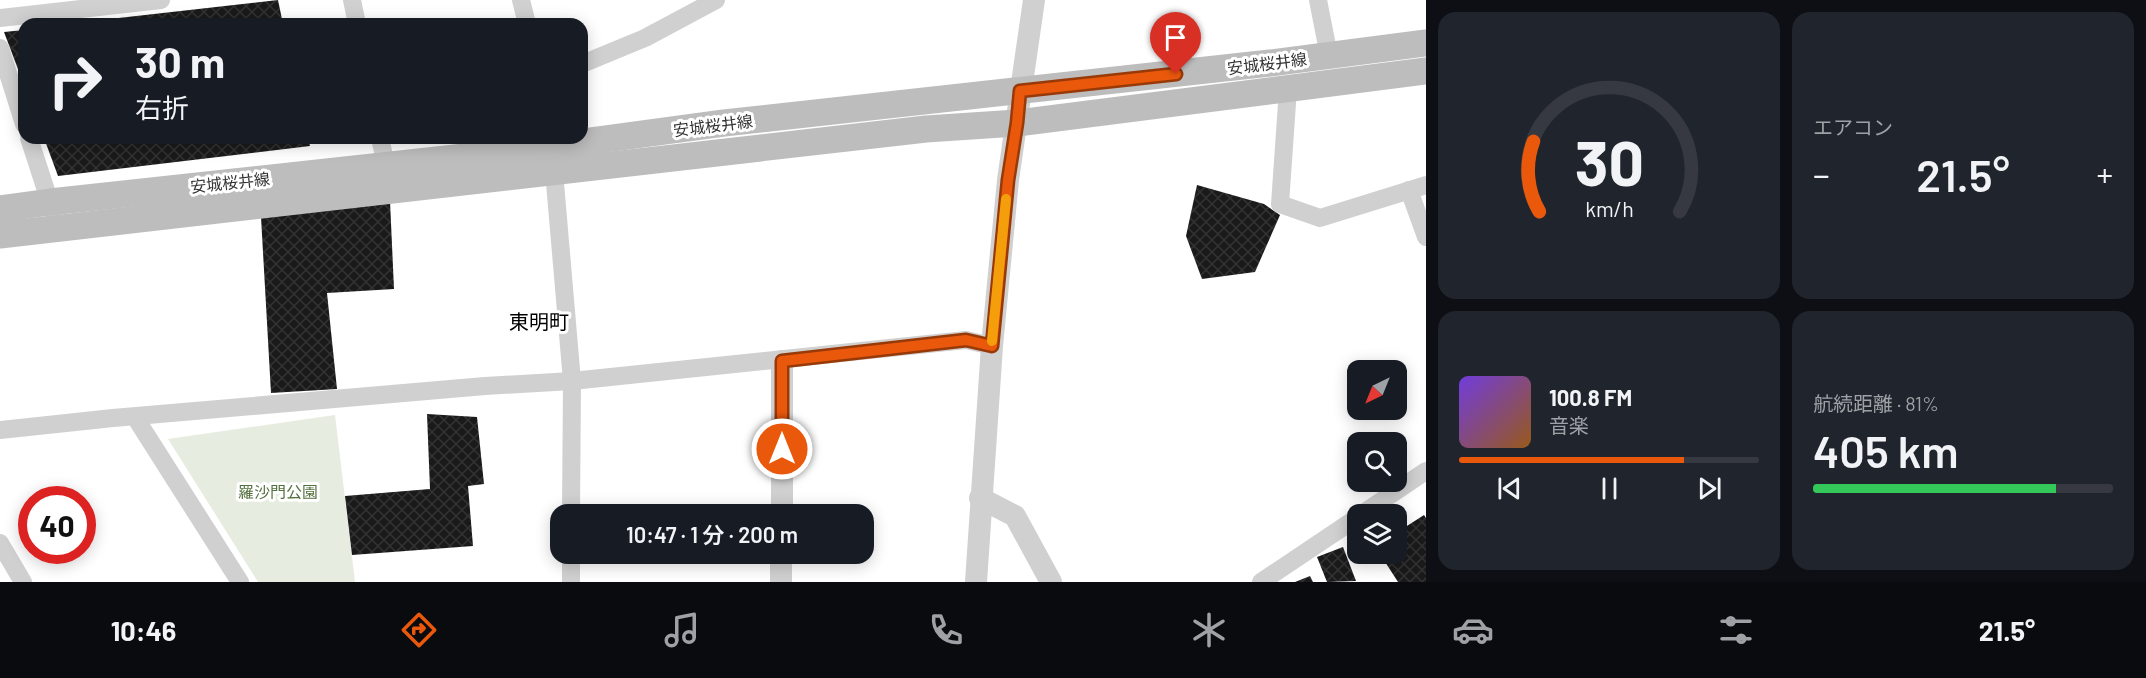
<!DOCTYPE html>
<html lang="ja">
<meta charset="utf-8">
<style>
:root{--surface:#171b24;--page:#20242c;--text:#f1f3f6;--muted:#9ea1a6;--line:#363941;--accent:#ea580c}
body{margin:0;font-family:Barlow,"Noto Sans JP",sans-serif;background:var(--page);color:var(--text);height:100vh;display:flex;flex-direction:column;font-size:22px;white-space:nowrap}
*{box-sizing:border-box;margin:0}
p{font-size:20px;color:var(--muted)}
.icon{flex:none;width:33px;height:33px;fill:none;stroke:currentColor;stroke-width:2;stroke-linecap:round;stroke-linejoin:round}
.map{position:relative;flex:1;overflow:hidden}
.sheet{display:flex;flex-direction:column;gap:12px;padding:12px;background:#0d0f14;width:720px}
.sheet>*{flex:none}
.hud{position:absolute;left:18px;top:18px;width:570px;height:126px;border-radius:18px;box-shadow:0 3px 15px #0003;background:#171b24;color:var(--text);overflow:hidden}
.needle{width:39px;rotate:223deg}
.tools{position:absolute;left:1347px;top:360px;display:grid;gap:12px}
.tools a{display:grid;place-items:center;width:60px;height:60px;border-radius:12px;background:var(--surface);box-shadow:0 3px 15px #0003;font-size:30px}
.speed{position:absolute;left:18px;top:486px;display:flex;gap:12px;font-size:30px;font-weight:700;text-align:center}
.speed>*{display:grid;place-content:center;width:78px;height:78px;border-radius:50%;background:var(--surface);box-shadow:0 3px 15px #0003;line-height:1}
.speed .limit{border:9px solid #d22;background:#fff;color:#111}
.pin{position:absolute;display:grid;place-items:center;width:51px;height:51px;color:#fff;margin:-62px -26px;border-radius:50% 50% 50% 0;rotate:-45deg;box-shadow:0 0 6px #0007}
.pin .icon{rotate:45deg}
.me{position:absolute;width:66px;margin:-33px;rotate:0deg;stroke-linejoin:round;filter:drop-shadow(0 0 4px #0008)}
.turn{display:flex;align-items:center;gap:21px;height:126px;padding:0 18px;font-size:27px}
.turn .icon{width:78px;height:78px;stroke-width:2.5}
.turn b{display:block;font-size:42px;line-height:51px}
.big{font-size:45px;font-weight:600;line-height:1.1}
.sheet .card{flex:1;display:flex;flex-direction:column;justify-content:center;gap:9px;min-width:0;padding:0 21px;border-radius:18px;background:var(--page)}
.sheet .dial{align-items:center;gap:0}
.dial svg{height:156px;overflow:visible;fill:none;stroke:var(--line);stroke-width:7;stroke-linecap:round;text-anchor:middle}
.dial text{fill:var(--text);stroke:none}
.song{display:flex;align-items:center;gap:18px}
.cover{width:72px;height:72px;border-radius:9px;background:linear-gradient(135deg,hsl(260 70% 55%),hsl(30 70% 35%))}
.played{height:6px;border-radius:3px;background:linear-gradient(90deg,var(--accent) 75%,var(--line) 75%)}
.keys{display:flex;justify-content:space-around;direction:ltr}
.heat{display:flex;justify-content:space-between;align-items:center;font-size:33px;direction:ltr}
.charge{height:9px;border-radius:4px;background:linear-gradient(90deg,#34c759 81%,var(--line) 0)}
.sheet .tiles{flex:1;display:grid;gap:12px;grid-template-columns:repeat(2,1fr)}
.trip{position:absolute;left:550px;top:504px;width:324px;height:60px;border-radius:18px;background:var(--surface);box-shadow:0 3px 15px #0003;font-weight:600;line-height:60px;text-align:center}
.tab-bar{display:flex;height:96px;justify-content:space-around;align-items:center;background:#090b0e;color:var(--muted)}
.tab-bar .icon{width:42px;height:42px}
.tab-bar .active{color:var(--accent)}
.tab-bar b{font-size:27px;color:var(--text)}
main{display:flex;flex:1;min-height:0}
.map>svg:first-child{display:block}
</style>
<main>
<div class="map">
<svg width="1426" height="582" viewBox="0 0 1426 582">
<defs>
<pattern id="building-cross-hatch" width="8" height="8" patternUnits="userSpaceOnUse" patternTransform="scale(1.5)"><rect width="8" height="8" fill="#1a1a1a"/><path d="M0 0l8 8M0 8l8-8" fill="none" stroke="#333"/></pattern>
</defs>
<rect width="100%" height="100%" fill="#fff"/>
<polygon fill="#e6ecdf" points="335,415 355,582 258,582 168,439"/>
<g fill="url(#building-cross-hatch)">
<polygon points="278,0 283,24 83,24 83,22"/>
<polygon points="24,30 24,85 4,32"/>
<polygon points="44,138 308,138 310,146 58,176"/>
<polygon points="1197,185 1264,204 1280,215 1255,272 1202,279 1186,236"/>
<polygon points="390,201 394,289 327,293 337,389 271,393 261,217"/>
<polygon points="427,414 477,417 484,484 468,486 473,546 352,555 345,496 430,489"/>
<polygon points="1424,515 1426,518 1426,582 1398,582 1380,554 1396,554 1396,533"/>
<polygon points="1343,547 1356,581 1327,582 1317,557"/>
<polygon points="1310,576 1313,582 1295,582"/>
</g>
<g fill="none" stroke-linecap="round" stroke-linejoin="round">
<g stroke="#d0d0d0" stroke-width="18">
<polyline points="352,0 357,24"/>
<polyline points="521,0 527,24"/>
<polyline points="1318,0 1329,56"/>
<polyline points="0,18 161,0"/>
<polyline points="0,48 24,124"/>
<polyline points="582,64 645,38 716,0"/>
<polyline points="1288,89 1280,204 1320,218 1426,185"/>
<polyline points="29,138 53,212"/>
<polyline points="380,138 386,165"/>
<polyline points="553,160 572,381 571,514"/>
<polyline points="1409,190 1426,237"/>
<polyline points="135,417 240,582"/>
<polyline points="0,430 113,418 485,386 572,381 966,340 992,346"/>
<polyline points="1362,514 1426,471"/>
<polyline points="0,543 23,582"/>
<polyline points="571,582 571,554"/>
<polyline points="1261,582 1358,517"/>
</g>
<g stroke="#d0d0d0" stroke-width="22">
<polyline points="980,498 1015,516 1051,582"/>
<polyline points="782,514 782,361"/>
<polyline points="781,582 781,554"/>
<polyline points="976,582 992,346 1008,180 1034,0"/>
</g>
<g stroke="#bdbdbd" stroke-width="27">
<polyline points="0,209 50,202 501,153 724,123 1270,63 1426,43"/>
<polyline points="0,235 926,129 1017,123 1426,71"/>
</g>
</g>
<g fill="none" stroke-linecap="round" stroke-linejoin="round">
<defs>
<polyline id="route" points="782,449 782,361 966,340 992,346 1008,180 1017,123 1020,91 1176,74"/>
</defs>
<use href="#route" stroke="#983908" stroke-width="15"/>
<use href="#route" stroke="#ea580c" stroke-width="10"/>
<polyline stroke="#f59e0b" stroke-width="10" points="992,341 1006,199"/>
</g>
<g text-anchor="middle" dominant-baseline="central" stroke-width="6" stroke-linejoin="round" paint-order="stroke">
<g font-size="16" fill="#333" stroke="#fff">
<text transform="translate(1267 63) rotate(-7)">安城桜井線</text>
<text transform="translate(713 125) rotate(-7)">安城桜井線</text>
<text transform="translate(230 182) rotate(-6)">安城桜井線</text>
</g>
<g font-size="16" fill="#55703f" stroke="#fff">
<text x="278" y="491">羅沙門公園</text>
</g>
<g font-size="20" fill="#000" stroke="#fff">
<text x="539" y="321">東明町</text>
</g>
</g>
</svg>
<div class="tools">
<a><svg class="needle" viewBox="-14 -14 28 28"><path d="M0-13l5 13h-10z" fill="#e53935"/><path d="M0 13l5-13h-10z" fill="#9ea1a6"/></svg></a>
<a><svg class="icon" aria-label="search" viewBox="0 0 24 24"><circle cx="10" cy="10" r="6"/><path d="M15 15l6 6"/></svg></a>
<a><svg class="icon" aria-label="layers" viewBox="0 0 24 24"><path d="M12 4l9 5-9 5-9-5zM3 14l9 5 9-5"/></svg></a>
</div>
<div class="speed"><div class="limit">40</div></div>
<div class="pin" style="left:1176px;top:74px;background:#d93025"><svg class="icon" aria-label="arrive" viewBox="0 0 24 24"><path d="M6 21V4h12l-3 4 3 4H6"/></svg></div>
<svg class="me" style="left:782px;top:449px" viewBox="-20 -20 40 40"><circle r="17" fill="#ea580c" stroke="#fff" stroke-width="3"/><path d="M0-11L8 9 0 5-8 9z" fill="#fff"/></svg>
<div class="trip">10:47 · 1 分 · 200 m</div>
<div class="hud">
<div class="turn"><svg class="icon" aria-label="right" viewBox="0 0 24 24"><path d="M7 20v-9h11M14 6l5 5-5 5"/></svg><div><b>30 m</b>右折</div></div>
</div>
</div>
<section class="sheet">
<div class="tiles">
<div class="card dial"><svg viewBox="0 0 100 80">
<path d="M14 69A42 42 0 1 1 86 69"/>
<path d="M14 69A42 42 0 0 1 11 33" stroke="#ea580c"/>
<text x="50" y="56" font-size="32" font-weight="700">30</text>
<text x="50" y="72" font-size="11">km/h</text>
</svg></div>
<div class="card"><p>エアコン</p>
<div class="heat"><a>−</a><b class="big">21.5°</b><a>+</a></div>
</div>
<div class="card">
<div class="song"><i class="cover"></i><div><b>100.8 FM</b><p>音楽</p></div></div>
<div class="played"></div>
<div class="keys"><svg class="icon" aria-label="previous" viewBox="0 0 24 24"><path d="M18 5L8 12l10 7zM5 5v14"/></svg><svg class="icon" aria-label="pause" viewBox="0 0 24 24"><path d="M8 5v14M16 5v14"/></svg><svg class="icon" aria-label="next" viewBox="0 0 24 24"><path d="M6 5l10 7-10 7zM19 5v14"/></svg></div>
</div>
<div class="card"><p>航続距離 · 81%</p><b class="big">405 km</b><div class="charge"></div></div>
</div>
</section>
</main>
<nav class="tab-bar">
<b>10:46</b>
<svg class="icon active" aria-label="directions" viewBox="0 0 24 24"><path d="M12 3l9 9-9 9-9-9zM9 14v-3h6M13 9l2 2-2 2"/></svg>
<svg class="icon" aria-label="music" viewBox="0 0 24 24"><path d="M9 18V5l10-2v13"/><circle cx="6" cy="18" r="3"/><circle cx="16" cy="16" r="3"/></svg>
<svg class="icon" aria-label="phone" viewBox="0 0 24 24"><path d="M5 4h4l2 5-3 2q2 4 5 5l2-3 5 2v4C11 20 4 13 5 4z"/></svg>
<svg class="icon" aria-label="climate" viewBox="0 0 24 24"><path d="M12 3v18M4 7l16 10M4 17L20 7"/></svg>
<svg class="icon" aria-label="car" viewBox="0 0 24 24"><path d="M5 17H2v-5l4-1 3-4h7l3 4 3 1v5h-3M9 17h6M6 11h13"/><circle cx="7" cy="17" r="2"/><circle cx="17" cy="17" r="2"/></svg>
<svg class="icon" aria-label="filters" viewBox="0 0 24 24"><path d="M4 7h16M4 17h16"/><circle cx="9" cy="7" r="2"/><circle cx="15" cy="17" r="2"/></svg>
<b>21.5°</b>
</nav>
